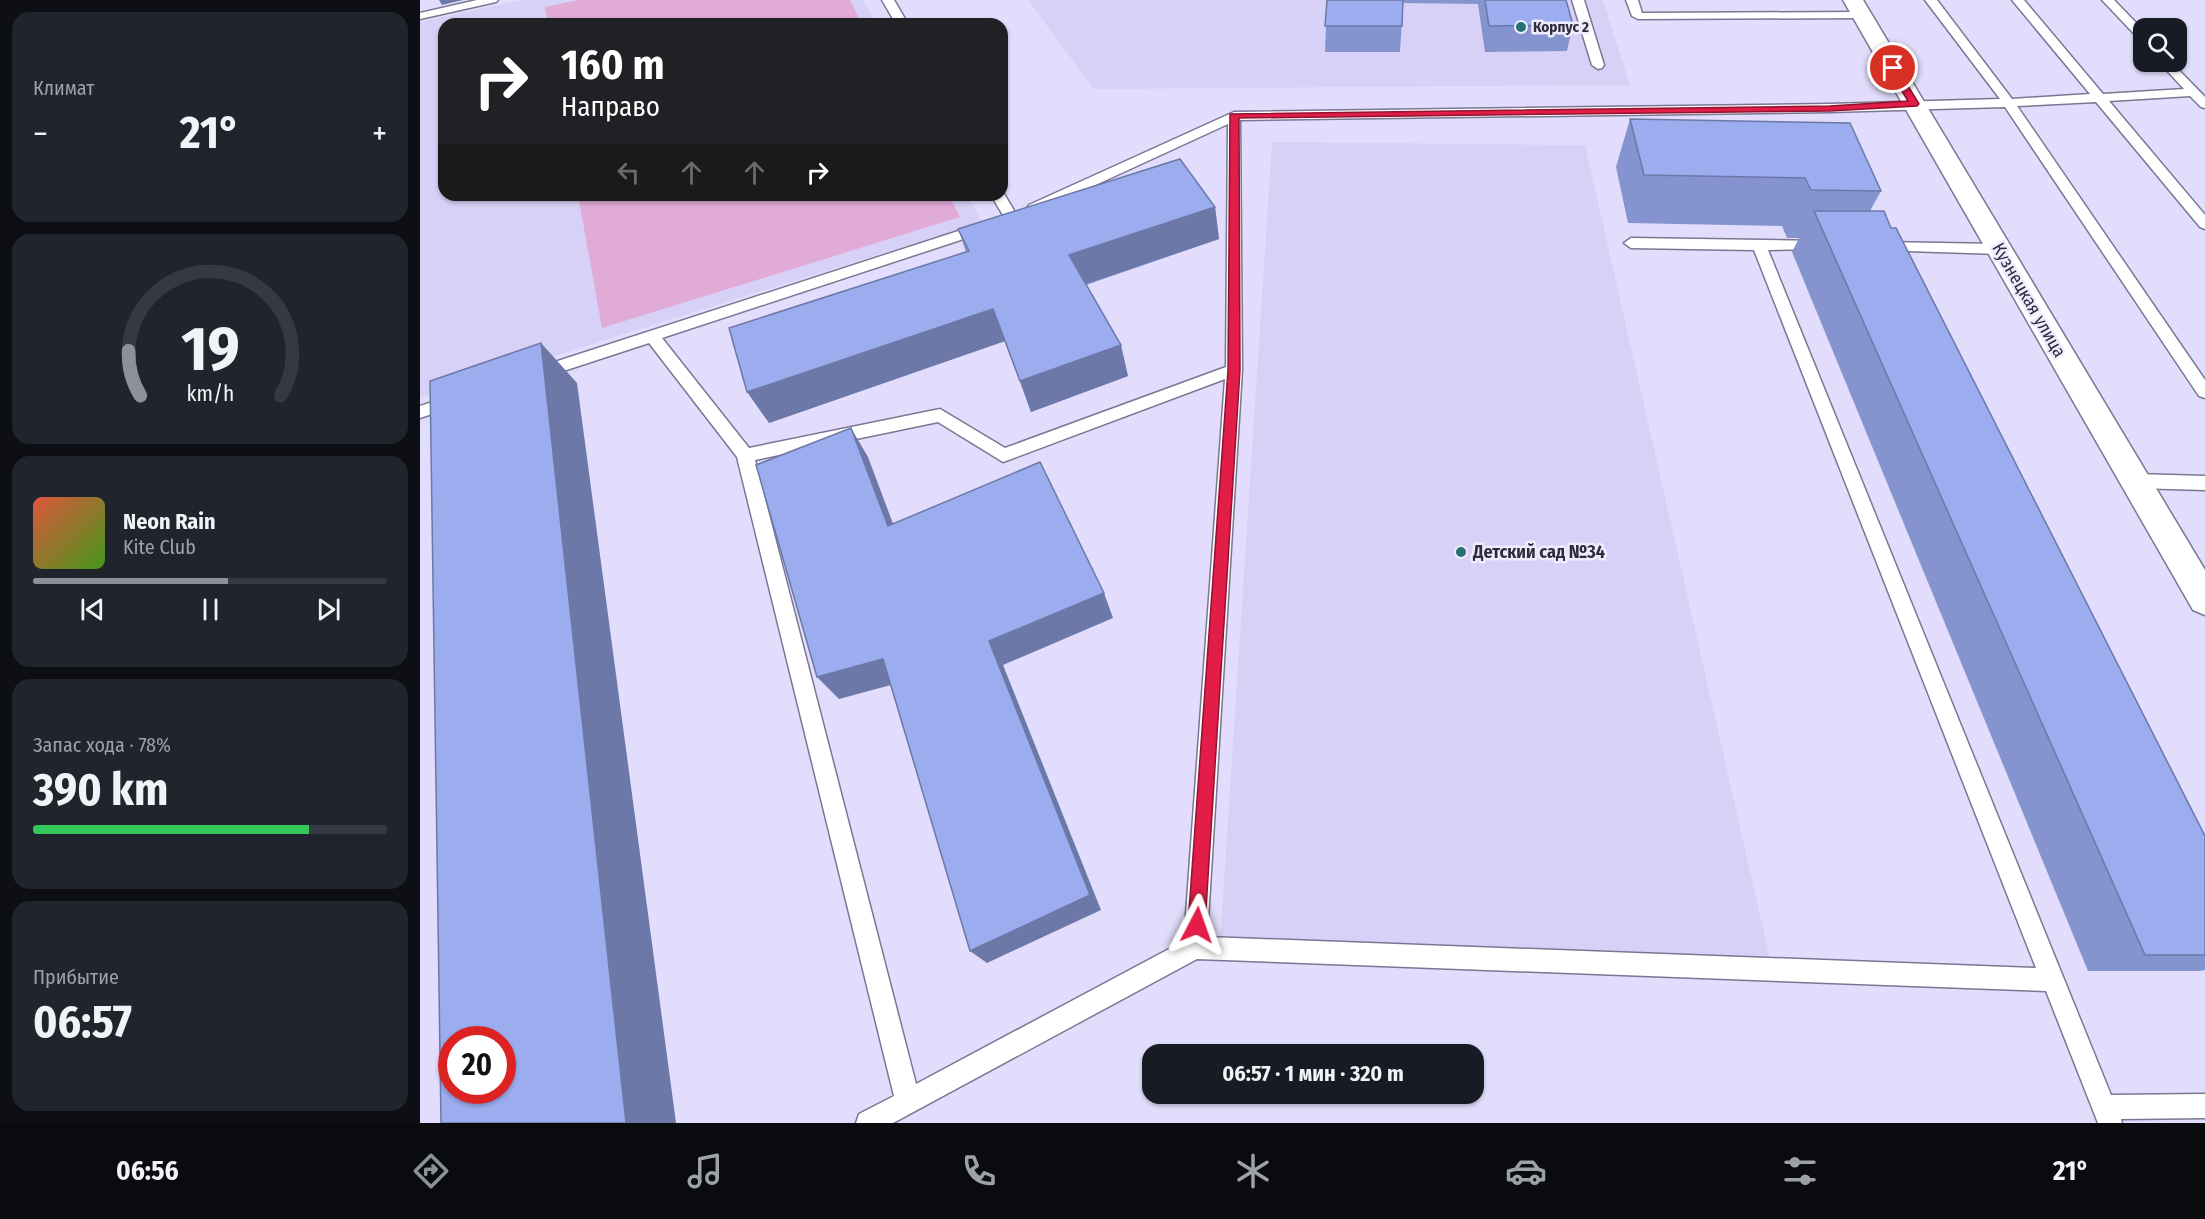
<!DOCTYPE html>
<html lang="ru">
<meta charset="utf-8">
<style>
:root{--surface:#171b24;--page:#20242c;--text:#f1f3f6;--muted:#9ea1a6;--line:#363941;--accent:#8c9099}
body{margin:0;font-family:"Fira Sans Condensed",sans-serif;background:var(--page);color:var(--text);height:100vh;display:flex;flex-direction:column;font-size:22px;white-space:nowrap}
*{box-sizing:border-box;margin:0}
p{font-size:20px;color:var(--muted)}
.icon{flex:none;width:33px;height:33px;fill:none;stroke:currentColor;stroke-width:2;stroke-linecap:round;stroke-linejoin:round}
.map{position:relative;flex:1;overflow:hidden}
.side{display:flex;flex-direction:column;gap:12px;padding:12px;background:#0d0f14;width:420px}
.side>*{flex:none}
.banner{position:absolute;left:18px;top:18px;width:570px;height:183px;border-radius:18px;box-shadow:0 2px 4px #0004;background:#202124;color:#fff;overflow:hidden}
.controls{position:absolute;left:1713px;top:18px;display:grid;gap:12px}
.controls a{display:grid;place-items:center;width:54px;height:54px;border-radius:12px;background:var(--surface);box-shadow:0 2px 4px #0004;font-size:30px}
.speed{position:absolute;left:18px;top:1026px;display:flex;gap:12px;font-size:30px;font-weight:700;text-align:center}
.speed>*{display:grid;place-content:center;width:78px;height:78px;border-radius:50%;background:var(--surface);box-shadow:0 2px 4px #0004;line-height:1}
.speed .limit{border:9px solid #d22;background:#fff;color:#111}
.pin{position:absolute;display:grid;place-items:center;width:51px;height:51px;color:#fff;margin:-26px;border:3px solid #fff;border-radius:50%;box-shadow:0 2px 6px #0007}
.me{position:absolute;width:66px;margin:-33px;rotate:4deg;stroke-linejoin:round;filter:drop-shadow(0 0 4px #0008)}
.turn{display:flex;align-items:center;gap:21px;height:126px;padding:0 24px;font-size:27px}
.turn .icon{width:78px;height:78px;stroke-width:2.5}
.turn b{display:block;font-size:42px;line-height:51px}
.lanes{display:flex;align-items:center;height:57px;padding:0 24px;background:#0003;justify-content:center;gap:30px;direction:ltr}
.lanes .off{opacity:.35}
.big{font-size:45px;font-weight:700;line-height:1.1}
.side .widget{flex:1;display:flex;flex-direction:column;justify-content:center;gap:9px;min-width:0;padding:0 21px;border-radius:18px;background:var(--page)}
.side .dial{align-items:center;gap:0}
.dial svg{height:156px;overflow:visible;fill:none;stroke:var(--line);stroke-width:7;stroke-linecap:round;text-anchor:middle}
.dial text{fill:var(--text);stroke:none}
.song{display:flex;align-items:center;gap:18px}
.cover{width:72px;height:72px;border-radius:9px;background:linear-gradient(135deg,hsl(10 70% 55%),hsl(100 70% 35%))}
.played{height:6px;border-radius:3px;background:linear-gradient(90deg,var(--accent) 55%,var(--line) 55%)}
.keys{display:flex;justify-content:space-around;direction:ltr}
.heat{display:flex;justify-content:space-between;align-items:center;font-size:33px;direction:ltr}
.charge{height:9px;border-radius:4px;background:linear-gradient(90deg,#34c759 78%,var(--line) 0)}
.trip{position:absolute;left:722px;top:1044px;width:342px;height:60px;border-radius:18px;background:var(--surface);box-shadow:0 2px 4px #0004;font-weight:700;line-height:60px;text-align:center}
.menu{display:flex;height:96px;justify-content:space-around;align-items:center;background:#090b0e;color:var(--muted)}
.menu .icon{width:42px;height:42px}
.menu .on{color:var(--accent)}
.menu b{font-size:27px;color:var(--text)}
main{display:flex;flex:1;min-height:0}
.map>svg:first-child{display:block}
</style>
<main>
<section class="side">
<div class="widget"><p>Климат</p>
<div class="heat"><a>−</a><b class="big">21°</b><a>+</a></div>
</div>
<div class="widget dial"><svg viewBox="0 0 100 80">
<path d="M14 69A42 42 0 1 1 86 69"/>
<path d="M14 69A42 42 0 0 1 8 46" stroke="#8c9099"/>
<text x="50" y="56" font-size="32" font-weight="700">19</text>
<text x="50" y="72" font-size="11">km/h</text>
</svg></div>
<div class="widget">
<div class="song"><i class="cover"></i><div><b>Neon Rain</b><p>Kite Club</p></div></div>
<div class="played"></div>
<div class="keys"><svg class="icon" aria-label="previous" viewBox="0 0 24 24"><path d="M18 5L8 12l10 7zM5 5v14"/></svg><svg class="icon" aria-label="pause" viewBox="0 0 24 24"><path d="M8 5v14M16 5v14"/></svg><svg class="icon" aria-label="next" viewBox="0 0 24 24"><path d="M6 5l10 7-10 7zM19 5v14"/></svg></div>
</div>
<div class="widget"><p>Запас хода · 78%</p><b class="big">390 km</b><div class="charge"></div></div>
<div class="widget"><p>Прибытие</p><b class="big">06:57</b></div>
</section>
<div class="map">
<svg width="1785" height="1123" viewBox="0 0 1785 1123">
<rect width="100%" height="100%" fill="#e2ddfc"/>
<g fill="#d8d1f7">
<polygon points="103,0 443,0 456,24 24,24 24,195 547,195 562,222 0,398 0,22"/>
<polygon points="608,0 1183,0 1210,85 674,89"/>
<polygon points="852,142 1165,145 1352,968 799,959"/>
</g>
<g fill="#e1abd8">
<polygon points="158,0 430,0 442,24 128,24 125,7"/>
<polygon points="158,195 529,195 540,217 182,328"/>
</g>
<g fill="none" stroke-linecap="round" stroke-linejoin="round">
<defs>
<g id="service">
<polygon points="57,0 78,0 76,2 0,19 0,13"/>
<polygon points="462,0 474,0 488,24 476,24"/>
<polygon points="1152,0 1164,0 1184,65 1182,68 1178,69 1172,65"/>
<polygon points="1206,0 1218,0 1222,13 1442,12 1448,15 1442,18 1218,19 1212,16"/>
<path d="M1505,0H1517L1592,99L1670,94L1592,0H1604L1683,94L1764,89L1739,62H1751L1785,97V108L1781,107L1770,96L1689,101L1785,215V229L1780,227L1676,102L1597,106L1785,380V398L1779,396L1585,107L1410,112L820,120L822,370L787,937L1616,968L1334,250L1211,248L1204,243L1211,238L1400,241L1405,243L1407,246L1405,249L1348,250L1691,1095L1785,1094V1118L1701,1119L1702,1123H1678L1626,991L777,959L473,1123H436L439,1114L474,1096L317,457L229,343L119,379L113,377L111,373L113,369L563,223L570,228L568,231L242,338L329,448L520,409L585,448L806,367L808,124L619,211H609L607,208L609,205L814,112L1410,104L1580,99ZM805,379L764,941L496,1084L335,460L518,422L583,462Z"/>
<polygon points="1682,0 1694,0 1724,31 1724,41 1720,40"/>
<polygon points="583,192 599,219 597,222 587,222 571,195 582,195"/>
<polygon points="1461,242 1579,244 1586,249 1579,254 1456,250 1454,247 1456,244"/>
<polygon points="33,395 39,397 41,401 39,405 0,418 0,406"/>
<polygon points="1715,474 1785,476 1785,490 1715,488 1709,486 1706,481 1709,476"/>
</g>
<polygon id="secondary" points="1423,0 1443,0 1785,570 1785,615 1773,610"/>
</defs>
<use href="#service" stroke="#7b7692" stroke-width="3"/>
<use href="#secondary" stroke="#7b7692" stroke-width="3"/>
<use href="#service" fill="#fff" fill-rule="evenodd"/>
<use href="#secondary" fill="#fff" fill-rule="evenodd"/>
</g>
<g fill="#8594ce">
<polygon points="907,0 1146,0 1153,25 1147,51 1065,52 1058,4 983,3 980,52 905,52"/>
<polygon points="1210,119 1461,191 1450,211 1471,228 1785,836 1785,970 1780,971 1668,971 1372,252 1379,238 1367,238 1362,226 1208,223 1196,167"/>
<polygon points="795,207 799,239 666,285 708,376 611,412 585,341 349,423 546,252 538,229"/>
</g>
<g fill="#6c78a7">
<polygon points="19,0 43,0 22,5"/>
<polygon points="795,207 799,239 657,287 649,255"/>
<polygon points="573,309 585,341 349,423 327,392"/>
<polygon points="121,343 157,383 256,1123 206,1123"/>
<polygon points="701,345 708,376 611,412 600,381"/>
<polygon points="431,428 448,457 484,553 468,526"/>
<polygon points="684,593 693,618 583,665 681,910 567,963 550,951 569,641"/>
<polygon points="463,659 482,682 419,699 397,677"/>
</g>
<g fill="#9bacef" stroke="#6c78a7" stroke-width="1.5" fill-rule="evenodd">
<polygon points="907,0 983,0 982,26 905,26"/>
<polygon points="1065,0 1146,0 1153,25 1069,26"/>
<polygon points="1210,119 1430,123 1461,191 1391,190 1385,178 1224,175"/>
<polygon points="760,159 795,207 649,255 701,345 600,381 573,309 327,392 309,328 549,251 538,229"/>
<polygon points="1394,211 1464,211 1471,228 1476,228 1785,836 1785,955 1725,955"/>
<path d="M121,343L206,1123H21L10,381ZM32,1040H82V1090H32Z"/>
<polygon points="431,428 468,526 620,462 684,593 569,641 670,895 550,951 463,659 397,677 336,465"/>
</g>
<polygon fill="#e11d48" stroke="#92132f" stroke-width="1.5" points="1470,66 1476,66 1499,104 1497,106 1410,111 819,118 820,370 785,925 783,931 777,934 771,931 768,925 808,370 810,114 1410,106 1488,101 1468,68"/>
<g fill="#267171" stroke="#efecff" stroke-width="2">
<circle cx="1101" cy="27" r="6"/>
<circle cx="1041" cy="552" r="6"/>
</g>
<g text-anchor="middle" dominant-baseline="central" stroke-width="5" stroke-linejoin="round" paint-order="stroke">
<g font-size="15" font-weight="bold" fill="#302e3a" stroke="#efecff" text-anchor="start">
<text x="1113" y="27">Корпус 2</text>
</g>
<g font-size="18" fill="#302e3a" stroke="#efecff">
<text transform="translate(1609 300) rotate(60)">Кузнецкая улица</text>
</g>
<g font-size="18" font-weight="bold" fill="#302e3a" stroke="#efecff" text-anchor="start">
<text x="1053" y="552">Детский сад №34</text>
</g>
</g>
</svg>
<div class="controls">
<a><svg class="icon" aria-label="search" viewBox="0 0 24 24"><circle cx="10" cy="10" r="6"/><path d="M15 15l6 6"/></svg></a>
</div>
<div class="speed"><div class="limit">20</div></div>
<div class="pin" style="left:1473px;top:68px;background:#d93025"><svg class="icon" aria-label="arrive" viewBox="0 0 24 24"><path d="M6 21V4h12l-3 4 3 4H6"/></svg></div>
<svg class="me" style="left:777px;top:925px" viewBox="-20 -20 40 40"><path d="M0-17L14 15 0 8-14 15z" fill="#e11d48" stroke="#fff" stroke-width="4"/></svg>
<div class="trip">06:57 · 1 мин · 320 m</div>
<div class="banner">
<div class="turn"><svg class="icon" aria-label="right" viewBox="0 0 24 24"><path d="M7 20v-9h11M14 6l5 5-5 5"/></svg><div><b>160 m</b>Направо</div></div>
<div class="lanes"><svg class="icon off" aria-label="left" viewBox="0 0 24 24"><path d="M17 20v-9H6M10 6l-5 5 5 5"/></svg><svg class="icon off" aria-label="ahead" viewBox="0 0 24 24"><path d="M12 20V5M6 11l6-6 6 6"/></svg><svg class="icon off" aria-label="ahead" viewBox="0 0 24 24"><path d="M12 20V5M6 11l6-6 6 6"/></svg><svg class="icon" aria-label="right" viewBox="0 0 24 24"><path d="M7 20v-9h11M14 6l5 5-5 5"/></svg></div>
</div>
</div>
</main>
<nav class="menu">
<b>06:56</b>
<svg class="icon on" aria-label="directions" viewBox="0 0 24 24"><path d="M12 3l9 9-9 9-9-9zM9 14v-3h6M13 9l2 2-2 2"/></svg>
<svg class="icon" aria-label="music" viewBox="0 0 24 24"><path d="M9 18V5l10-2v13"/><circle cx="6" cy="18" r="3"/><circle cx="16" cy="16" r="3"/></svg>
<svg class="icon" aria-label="phone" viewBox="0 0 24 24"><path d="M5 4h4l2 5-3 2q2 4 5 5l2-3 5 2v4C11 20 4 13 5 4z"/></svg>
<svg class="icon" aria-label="climate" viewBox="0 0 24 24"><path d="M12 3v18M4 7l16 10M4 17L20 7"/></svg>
<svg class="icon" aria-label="car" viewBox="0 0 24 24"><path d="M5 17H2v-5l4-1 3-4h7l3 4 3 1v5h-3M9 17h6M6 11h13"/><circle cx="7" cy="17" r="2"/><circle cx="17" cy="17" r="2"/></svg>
<svg class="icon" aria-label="filters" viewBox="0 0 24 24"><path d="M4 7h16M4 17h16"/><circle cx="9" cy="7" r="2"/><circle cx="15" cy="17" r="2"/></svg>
<b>21°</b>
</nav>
